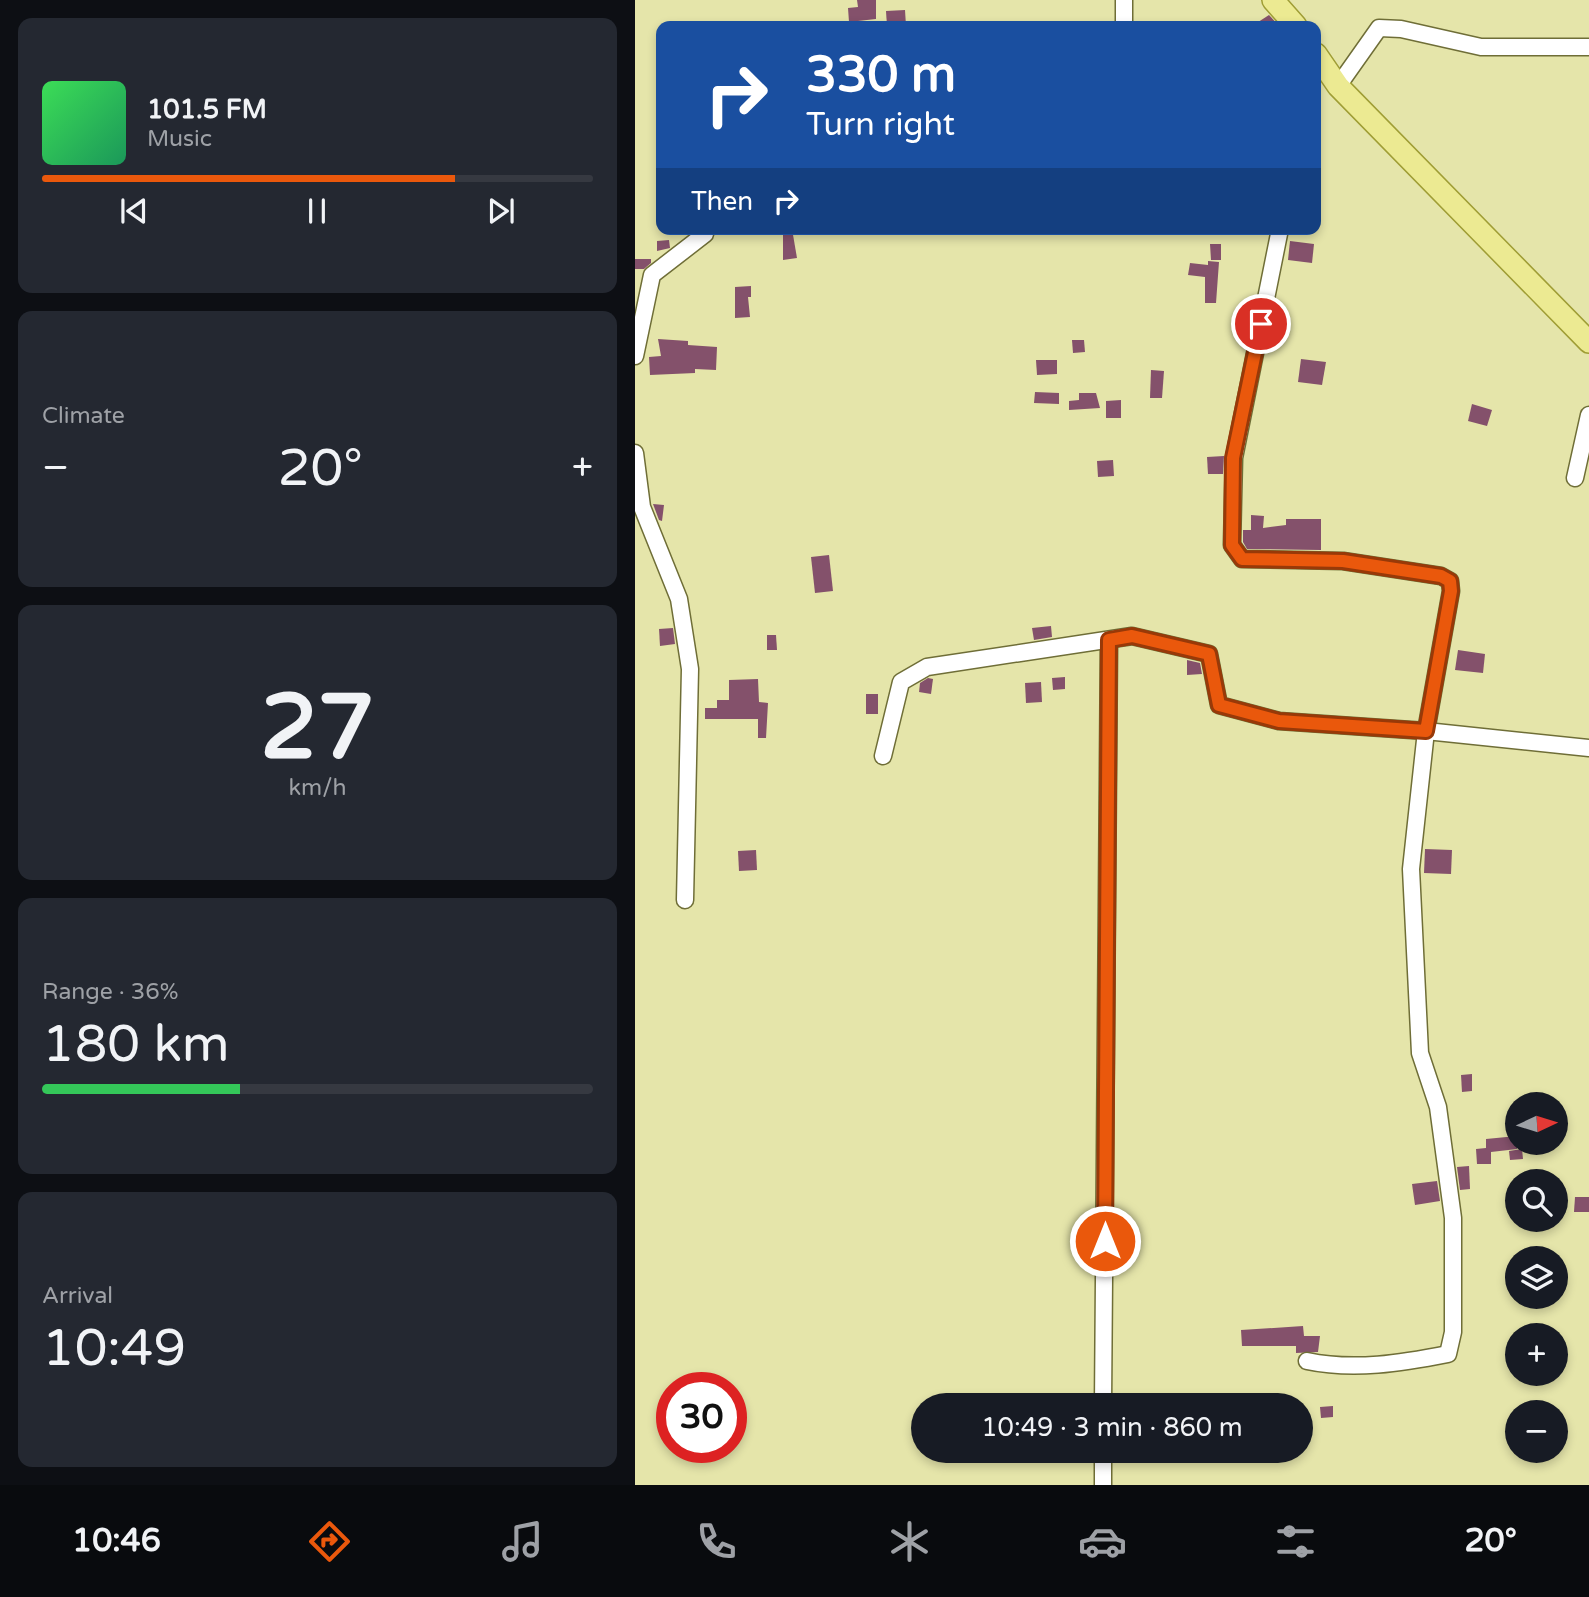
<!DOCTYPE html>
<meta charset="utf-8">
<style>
:root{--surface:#171b24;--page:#242831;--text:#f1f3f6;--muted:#9ea1a6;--line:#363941;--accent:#ea580c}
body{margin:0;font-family:"Varela Round",sans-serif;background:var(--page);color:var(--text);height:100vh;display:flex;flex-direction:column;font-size:26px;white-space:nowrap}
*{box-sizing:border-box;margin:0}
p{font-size:23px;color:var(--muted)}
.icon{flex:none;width:38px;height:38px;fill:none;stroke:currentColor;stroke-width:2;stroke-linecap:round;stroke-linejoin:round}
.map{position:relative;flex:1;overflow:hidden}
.panel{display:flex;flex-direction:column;gap:18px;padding:18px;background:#0d0f14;width:635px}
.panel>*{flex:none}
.guide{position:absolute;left:21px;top:21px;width:665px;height:214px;border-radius:14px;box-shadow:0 4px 10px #0003;background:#1a4fa0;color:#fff;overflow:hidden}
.needle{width:46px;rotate:86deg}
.controls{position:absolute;left:870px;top:1092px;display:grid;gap:14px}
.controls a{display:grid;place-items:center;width:63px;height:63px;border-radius:50%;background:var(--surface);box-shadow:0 4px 10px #0003;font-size:35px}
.speed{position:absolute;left:21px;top:1372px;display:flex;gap:14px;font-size:35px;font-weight:700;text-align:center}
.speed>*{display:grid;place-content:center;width:91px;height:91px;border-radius:50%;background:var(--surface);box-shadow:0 4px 10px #0003;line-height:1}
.speed .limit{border:10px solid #d22;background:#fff;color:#111}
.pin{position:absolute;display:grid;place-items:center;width:60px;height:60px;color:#fff;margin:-30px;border:4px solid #fff;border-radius:50%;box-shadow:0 2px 7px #0007}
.me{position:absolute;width:77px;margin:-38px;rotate:0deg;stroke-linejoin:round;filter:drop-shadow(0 0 5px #0008)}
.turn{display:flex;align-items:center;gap:24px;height:147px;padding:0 35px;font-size:32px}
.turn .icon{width:91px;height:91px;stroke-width:2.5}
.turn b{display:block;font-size:49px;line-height:60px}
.then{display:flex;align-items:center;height:66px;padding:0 35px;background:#0003;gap:14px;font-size:26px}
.big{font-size:52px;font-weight:600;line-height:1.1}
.panel .widget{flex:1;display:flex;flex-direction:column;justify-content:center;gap:10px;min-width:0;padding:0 24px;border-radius:14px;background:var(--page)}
.panel .dial{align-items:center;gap:0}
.dial b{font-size:91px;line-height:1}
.song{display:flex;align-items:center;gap:21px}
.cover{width:84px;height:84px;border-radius:10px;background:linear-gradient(135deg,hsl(130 70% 55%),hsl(150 70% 35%))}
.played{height:7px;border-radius:4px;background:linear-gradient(90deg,var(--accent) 75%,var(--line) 75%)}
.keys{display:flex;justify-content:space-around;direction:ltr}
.heat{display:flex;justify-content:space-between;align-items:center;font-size:38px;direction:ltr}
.charge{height:10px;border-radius:5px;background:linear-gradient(90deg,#34c759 36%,var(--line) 0)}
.trip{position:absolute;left:276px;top:1393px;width:402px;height:70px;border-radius:35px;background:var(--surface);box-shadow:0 4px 10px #0003;font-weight:600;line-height:70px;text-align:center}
.tab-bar{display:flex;height:112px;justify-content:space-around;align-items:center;background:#090b0e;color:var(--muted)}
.tab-bar .icon{width:49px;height:49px}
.tab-bar .current{color:var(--accent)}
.tab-bar b{font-size:32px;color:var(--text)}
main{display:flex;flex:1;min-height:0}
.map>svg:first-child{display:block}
</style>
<main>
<section class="panel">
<div class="widget">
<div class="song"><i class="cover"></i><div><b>101.5 FM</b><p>Music</p></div></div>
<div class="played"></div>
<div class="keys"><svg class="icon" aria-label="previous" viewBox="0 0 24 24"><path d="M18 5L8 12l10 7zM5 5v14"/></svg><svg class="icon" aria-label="pause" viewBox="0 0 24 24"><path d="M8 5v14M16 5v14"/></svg><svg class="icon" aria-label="next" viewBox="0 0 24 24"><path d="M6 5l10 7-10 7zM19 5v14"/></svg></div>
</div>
<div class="widget"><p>Climate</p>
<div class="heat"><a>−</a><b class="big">20°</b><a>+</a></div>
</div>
<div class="widget dial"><b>27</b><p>km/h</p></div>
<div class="widget"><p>Range · 36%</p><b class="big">180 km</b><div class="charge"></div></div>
<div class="widget"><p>Arrival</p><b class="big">10:49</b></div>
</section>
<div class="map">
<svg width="954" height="1485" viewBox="0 0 954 1485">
<rect width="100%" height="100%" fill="#e5e5aa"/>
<g fill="#84516b">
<polygon points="222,0 241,0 241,19 214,22 213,8 223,7"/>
<polygon points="270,10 271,26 252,26 251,11"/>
<polygon points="634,15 644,26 617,26"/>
<polygon points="148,229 157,229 162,258 148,260"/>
<polygon points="34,240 35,248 22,251 22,241"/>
<polygon points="655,241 679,244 677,263 653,260"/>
<polygon points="575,244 586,244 586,260 576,260"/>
<polygon points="0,259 16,259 16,263 9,269 0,269"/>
<polygon points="573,261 584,262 581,303 570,303 570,277 553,275 555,263 573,265"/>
<polygon points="116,286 116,297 113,297 115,317 100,318 100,287"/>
<polygon points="23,339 53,341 53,345 82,347 81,370 60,369 60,373 15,375 14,357 26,356"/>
<polygon points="437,340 449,340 450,352 438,353"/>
<polygon points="666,359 691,362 687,385 663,382"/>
<polygon points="401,360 422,360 422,374 402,375"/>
<polygon points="516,370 529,371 527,398 515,398"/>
<polygon points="400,392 424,393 424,404 399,403"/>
<polygon points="444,393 461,393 465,408 434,410 434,401 444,400"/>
<polygon points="486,400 486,418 471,418 471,401"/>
<polygon points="837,404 857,410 852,426 833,421"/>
<polygon points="589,456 588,474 573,474 572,457"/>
<polygon points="478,460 479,476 463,477 462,461"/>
<polygon points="18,504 29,505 27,521 24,520"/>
<polygon points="616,515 629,516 628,528 651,525 651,519 686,519 686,550 612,549 608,542 608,530 616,530"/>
<polygon points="194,555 198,591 180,593 176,557"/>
<polygon points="416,626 417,637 399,640 397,628"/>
<polygon points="38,628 40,644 25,646 24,629"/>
<polygon points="132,635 141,635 142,650 132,650"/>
<polygon points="823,650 850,654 848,673 820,670"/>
<polygon points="552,660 565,663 567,674 552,675"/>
<polygon points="430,677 430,689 418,690 417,678"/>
<polygon points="293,678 298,679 296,694 284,692 285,683"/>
<polygon points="123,679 124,702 133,703 131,738 123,738 123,719 70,719 70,708 82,708 82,700 94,700 94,680"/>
<polygon points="406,682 407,702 391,703 390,683"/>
<rect x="231" y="694" width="12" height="20"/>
<polygon points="790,849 817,850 816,874 789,873"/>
<polygon points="121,850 122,870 104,871 103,851"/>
<polygon points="837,1074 837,1091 827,1092 826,1075"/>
<polygon points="882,1136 882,1149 856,1152 856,1164 842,1164 841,1149 851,1148 851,1139"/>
<polygon points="887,1149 888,1159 875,1160 874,1151"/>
<polygon points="834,1166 835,1189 825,1190 822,1167"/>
<polygon points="802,1181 805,1201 780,1205 777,1184"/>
<polygon points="940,1197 954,1197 954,1212 939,1212"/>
<polygon points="668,1326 669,1336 685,1336 683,1352 661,1353 661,1346 607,1346 606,1330"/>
<polygon points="698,1406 698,1417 686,1418 685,1407"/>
</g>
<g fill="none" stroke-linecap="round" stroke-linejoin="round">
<defs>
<g id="minor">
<polyline points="489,26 489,0"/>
<polyline points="703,86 744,28 766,29 846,47 954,47"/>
<path d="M645,229L599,458L597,545L607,559L708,561L806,576L815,581L816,591L791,731L776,869L785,1053L803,1107L818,1218V1332L813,1354C767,1363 719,1371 672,1361"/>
<polyline points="0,356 17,275 70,234"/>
<polyline points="0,453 7,507 44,599 55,669 50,900"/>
<polyline points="940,478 954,415"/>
<polyline points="248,756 266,682 292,667 497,636 574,654 584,705 644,721 791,731 954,748"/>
<polyline points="468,1405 474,640"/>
<polyline points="468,1485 468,1451"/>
</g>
<g id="major">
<polyline points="638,0 661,26"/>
<polyline points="681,54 703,86 954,342"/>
</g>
</defs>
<use href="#minor" stroke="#6f6e37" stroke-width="19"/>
<use href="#major" stroke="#9f9d35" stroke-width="24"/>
<use href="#minor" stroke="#fff" stroke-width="16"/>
<use href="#major" stroke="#ecea92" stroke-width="21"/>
</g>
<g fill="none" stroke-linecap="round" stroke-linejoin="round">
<defs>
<polyline id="route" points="470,1241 474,640 497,636 574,654 584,705 644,721 791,731 816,591 815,581 806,576 708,561 607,559 597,545 598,458 626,324"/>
</defs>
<use href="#route" stroke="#983908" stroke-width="18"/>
<use href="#route" stroke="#ea580c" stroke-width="12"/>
</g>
</svg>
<div class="controls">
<a><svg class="needle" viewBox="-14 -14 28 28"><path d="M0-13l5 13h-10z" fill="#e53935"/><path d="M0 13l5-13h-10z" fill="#9ea1a6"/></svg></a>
<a><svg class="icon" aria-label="search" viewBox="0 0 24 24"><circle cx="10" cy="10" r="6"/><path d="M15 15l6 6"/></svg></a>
<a><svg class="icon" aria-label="layers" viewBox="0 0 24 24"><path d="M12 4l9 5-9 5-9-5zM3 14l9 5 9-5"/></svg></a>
<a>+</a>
<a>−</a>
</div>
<div class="speed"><div class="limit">30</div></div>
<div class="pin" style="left:626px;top:324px;background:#d93025"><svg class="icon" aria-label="arrive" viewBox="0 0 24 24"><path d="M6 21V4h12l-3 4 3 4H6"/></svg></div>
<svg class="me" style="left:470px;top:1241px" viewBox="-20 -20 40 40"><circle r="17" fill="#ea580c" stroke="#fff" stroke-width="3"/><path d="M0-11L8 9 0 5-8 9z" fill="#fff"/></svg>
<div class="trip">10:49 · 3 min · 860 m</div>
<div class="guide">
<div class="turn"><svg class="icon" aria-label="right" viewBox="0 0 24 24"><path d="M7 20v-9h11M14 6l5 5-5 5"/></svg><div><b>330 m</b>Turn right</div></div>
<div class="then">Then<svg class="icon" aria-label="right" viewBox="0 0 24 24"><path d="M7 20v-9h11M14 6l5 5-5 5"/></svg></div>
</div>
</div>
</main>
<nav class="tab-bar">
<b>10:46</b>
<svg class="icon current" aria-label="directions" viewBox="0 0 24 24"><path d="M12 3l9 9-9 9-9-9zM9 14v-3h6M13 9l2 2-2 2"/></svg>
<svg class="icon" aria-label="music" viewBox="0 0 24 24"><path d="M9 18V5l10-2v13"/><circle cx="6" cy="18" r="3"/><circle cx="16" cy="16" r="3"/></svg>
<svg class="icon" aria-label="phone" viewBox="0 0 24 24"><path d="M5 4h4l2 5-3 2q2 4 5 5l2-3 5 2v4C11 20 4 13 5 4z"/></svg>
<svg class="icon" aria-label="climate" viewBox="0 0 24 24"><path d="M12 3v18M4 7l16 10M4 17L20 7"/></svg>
<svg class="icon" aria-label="car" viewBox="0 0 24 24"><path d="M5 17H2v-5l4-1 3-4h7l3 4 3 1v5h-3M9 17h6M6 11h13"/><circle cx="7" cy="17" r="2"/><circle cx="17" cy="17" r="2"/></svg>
<svg class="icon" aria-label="filters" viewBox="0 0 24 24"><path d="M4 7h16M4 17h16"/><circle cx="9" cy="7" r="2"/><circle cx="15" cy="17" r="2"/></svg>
<b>20°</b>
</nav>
